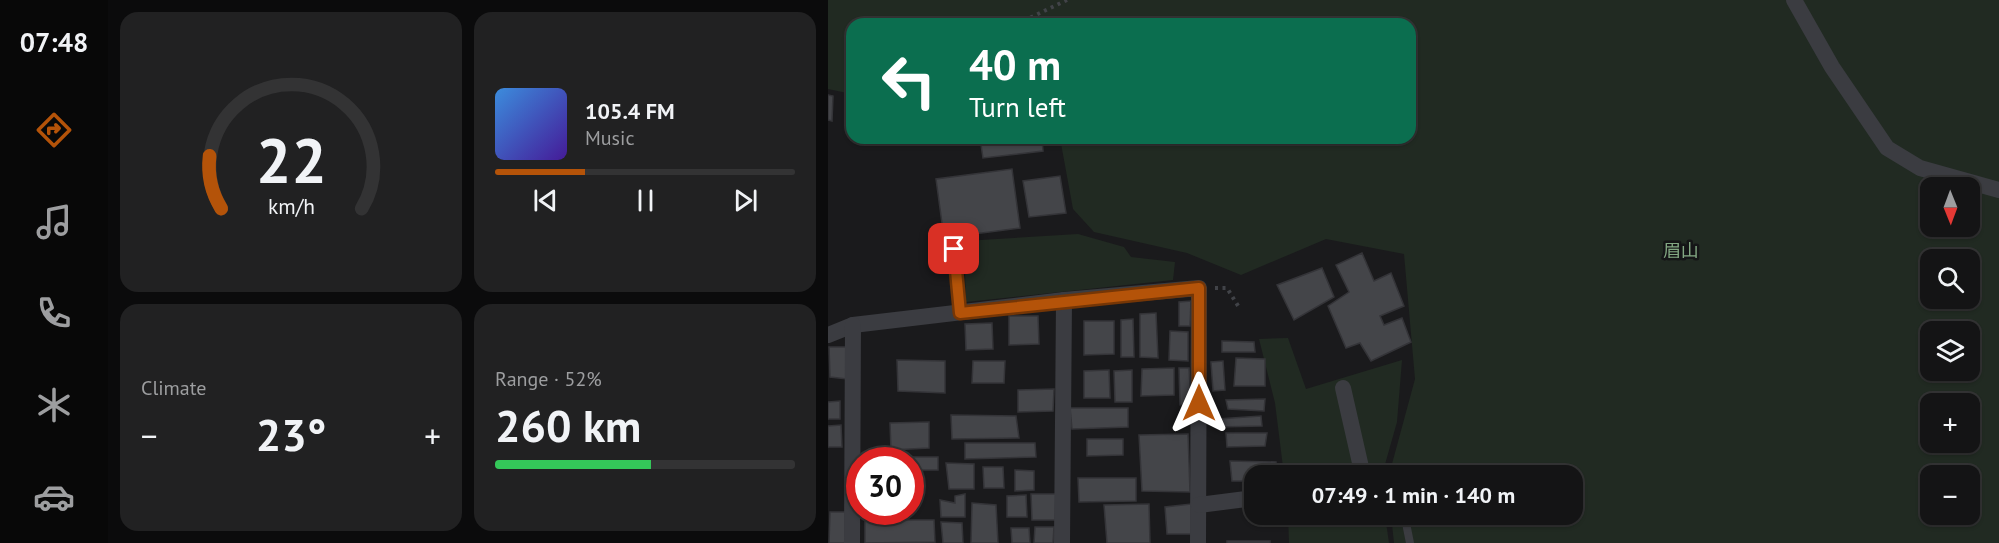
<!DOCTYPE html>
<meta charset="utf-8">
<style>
:root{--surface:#141415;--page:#212122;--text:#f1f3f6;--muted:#9d9ea0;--line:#333334;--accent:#b45309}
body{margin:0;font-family:"PT Sans","Noto Sans JP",sans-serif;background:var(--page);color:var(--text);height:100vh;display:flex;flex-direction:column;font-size:22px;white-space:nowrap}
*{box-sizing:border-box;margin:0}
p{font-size:20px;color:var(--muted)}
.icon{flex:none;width:33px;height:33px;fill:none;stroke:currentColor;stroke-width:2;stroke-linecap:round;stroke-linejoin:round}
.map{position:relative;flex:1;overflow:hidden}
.panel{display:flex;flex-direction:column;gap:12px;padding:12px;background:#0b0b0c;width:720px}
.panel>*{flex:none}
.hud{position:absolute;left:18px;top:18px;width:570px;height:126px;border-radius:18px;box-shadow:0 2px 4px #0004,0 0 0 2px var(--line);background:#0b6e4f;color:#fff;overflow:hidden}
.needle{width:39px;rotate:179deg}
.tools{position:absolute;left:1092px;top:177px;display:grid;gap:12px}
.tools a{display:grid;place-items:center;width:60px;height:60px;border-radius:12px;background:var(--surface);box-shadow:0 2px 4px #0004,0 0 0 2px var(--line);font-size:30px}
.speed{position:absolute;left:18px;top:447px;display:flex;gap:12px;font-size:30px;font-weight:700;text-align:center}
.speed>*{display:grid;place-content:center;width:78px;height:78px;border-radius:50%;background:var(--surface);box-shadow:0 2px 4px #0004,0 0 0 2px var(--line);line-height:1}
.speed .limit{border:9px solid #d22;background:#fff;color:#111}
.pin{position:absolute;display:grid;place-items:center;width:51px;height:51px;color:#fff;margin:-26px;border-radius:12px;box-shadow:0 3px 9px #0006}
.me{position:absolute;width:66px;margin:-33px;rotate:0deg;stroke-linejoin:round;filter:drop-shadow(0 0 4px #0008)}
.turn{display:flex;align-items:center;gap:21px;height:126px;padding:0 24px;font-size:27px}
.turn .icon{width:78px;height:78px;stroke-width:2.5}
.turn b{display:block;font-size:42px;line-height:51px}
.big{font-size:45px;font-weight:700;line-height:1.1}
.panel .tile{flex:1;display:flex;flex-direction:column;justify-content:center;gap:9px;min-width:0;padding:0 21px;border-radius:18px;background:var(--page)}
.panel .dial{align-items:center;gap:0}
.dial svg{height:156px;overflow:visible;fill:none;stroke:var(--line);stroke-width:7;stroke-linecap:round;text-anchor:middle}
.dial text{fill:var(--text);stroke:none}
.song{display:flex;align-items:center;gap:18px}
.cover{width:72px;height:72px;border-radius:9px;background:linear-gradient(135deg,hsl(210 70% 55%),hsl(260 70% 35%))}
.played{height:6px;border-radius:3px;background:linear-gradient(90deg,var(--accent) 30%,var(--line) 30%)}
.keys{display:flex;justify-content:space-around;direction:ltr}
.heat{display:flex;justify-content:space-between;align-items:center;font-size:33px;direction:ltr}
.charge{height:9px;border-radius:4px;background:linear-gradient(90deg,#34c759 52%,var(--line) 0)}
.panel .tiles{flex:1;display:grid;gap:12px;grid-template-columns:repeat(2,1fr)}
.trip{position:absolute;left:416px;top:465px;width:339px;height:60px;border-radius:18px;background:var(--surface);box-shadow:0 2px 4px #0004,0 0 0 2px var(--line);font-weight:700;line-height:60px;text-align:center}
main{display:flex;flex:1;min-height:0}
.menu{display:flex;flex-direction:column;width:108px;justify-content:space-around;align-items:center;background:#080808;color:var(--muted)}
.menu .icon{width:42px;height:42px}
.menu .selected{color:var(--accent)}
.menu b{font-size:27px;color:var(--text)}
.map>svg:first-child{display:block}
</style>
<main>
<nav class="menu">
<b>07:48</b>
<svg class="icon selected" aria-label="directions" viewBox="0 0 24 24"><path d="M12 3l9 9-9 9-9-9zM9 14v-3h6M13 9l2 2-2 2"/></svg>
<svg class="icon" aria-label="music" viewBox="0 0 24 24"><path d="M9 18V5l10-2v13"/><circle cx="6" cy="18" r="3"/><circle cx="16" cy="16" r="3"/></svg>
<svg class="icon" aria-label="phone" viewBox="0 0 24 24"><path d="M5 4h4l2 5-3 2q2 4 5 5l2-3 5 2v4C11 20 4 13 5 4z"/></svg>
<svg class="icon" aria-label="climate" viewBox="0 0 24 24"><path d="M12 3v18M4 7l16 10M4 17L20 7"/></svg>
<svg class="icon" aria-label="car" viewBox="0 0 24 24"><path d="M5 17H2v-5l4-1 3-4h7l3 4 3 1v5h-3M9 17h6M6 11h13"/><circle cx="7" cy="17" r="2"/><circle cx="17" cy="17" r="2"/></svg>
</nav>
<section class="panel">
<div class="tiles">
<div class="tile dial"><svg viewBox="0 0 100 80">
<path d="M14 69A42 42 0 1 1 86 69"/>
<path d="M14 69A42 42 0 0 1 8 42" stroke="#b45309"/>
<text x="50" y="56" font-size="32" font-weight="700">22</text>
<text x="50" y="72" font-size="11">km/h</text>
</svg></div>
<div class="tile">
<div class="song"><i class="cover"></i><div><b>105.4 FM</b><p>Music</p></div></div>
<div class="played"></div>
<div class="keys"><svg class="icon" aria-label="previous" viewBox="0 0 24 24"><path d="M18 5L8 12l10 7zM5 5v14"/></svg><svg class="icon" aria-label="pause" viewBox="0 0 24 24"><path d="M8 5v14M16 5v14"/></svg><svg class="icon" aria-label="next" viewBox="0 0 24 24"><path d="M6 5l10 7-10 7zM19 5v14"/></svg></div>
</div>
<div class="tile"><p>Climate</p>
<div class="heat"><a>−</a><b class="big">23°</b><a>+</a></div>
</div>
<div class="tile"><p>Range · 52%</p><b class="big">260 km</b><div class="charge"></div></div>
</div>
</section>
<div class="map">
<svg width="1171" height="543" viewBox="0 0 1171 543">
<rect width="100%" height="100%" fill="#1a1a1c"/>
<g fill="#212a22" fill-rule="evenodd">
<path d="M0,0H1171V543H566L563,515L744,514V476L561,475L587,379L576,254L498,239L413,275L359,253L266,232L245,209L232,138H582V24H24V94L0,89ZM1102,188H1142V226H1102ZM1102,260H1142V298H1102ZM1102,332H1142V370H1102ZM1102,404H1142V442H1102ZM1102,476H1142V514H1102Z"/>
<polygon points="250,234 296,247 303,257 347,262 345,280 138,302 136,241"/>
<polygon points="460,338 478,389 574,360 569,422 554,475 456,475 447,403 431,339"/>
<polygon points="460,515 557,515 561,543 461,543"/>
</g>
<g fill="#444549" stroke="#343438" stroke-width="1.5">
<polygon points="0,95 5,96 4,121 0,120"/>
<polygon points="152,138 214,138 215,151 155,158"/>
<polygon points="184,169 192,228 116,238 108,179"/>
<polygon points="232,176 238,213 201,217 195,181"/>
<polygon points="534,253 546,281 563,273 576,306 552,316 556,325 574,318 583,342 543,361 532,343 518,348 500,306 521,292 508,265"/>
<polygon points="494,268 506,297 466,320 449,285"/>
<polygon points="363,301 362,326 351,326 351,302"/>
<polygon points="328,313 330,358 312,357 312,314"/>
<polygon points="181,316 210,316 211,344 181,345"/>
<polygon points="305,319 306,357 293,357 293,320"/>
<polygon points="256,321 286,321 286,354 256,355"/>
<polygon points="164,323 165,349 138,350 137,324"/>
<polygon points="342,331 360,332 360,361 341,360"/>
<polygon points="394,341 426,342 427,352 394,352"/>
<polygon points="1,347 18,347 19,379 2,377"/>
<polygon points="408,358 437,359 437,386 406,386"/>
<polygon points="69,360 117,361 117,393 70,391"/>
<polygon points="145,361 177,361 176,383 144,383"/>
<polygon points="395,361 397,390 385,391 383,362"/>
<polygon points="346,368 346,395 313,396 314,369"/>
<polygon points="351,368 361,368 363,404 352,405"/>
<polygon points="281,370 282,398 256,398 256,371"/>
<polygon points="304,370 304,402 287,402 286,371"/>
<polygon points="226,389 225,411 190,412 190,390"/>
<polygon points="437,399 436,411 400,409 398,400"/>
<polygon points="12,401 12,419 0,419 0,402"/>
<polygon points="242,408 300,408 300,427 244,429"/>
<polygon points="123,415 188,416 191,438 124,439"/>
<polygon points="433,416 434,426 389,427 389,419"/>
<polygon points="101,422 101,448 63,450 62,423"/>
<polygon points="13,425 14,447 0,447 0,426"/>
<polygon points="398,433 439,433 437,446 399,447"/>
<polygon points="360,434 362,492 314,491 311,435"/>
<polygon points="259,439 295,439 295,455 259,456"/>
<polygon points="137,443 207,443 208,457 137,459"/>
<polygon points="64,457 110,457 110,470 82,470 82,460 64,460"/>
<polygon points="402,461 448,462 449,476 426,476 426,481 404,481"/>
<polygon points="118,463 146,464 146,489 121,489"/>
<polygon points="155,467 175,467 176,488 156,488"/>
<polygon points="187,470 206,471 206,490 187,491"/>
<polygon points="250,478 308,478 308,501 251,502"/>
<polygon points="137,494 137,517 113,517 112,500 127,503 127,496"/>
<polygon points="203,494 228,494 227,520 204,520"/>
<polygon points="198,495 199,517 179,517 179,496"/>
<polygon points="144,503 168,505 170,543 143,543"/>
<polygon points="321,504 322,543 279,543 276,505"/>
<polygon points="363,504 363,534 339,534 337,507"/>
<polygon points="2,512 17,512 17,543 1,543"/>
<polygon points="37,520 106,520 107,542 37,543"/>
<polygon points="113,522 134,523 135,543 115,543"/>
<polygon points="207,527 226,527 225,543 206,543"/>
<polygon points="183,528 201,528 202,543 184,543"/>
<rect x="399" y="541" width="43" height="2"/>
</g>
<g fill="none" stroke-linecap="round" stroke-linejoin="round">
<g stroke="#414348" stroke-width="4" stroke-dasharray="3 4.5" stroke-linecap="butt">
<polyline points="189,24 239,0"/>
<polyline points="387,288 399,288 412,309"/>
</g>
<g stroke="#3b3c41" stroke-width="8">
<polyline points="126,249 131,313"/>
<polyline points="547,514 578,523 582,543"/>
</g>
<g stroke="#3b3c41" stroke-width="16">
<polyline points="966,0 1004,67 1059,148 1092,168 1171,190"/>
<polyline points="0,335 25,325 236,300 371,288 370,543"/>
<polyline points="515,388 535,476"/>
<polyline points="371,505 426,498"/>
<polyline points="24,543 25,325"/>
<polyline points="234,543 236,300"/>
</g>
</g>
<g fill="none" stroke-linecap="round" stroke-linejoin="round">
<defs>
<polyline id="route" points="126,249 132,313 371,288 371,403"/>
</defs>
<use href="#route" stroke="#753606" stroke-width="15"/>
<use href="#route" stroke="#b45309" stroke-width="10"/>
</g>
<g text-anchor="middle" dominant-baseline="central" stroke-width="5" stroke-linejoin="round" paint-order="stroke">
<g font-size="18" fill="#83a783" stroke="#151517">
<text x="853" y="250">眉山</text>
</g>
</g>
</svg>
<div class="tools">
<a><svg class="needle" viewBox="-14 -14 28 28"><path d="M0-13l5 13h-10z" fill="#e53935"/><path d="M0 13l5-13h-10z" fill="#9d9ea0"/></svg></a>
<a><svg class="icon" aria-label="search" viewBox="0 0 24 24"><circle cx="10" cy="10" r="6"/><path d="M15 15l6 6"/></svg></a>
<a><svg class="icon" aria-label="layers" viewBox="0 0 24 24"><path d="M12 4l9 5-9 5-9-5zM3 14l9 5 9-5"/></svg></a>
<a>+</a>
<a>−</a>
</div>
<div class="speed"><div class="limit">30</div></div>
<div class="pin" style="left:126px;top:249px;background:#d93025"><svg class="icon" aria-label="arrive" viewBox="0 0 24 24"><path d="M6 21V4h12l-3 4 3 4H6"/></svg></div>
<svg class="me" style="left:371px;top:403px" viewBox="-20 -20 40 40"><path d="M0-17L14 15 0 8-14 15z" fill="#b45309" stroke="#fff" stroke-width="4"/></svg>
<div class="trip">07:49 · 1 min · 140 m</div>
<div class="hud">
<div class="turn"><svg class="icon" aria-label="left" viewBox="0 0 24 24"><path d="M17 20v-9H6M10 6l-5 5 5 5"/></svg><div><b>40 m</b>Turn left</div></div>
</div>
</div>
</main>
